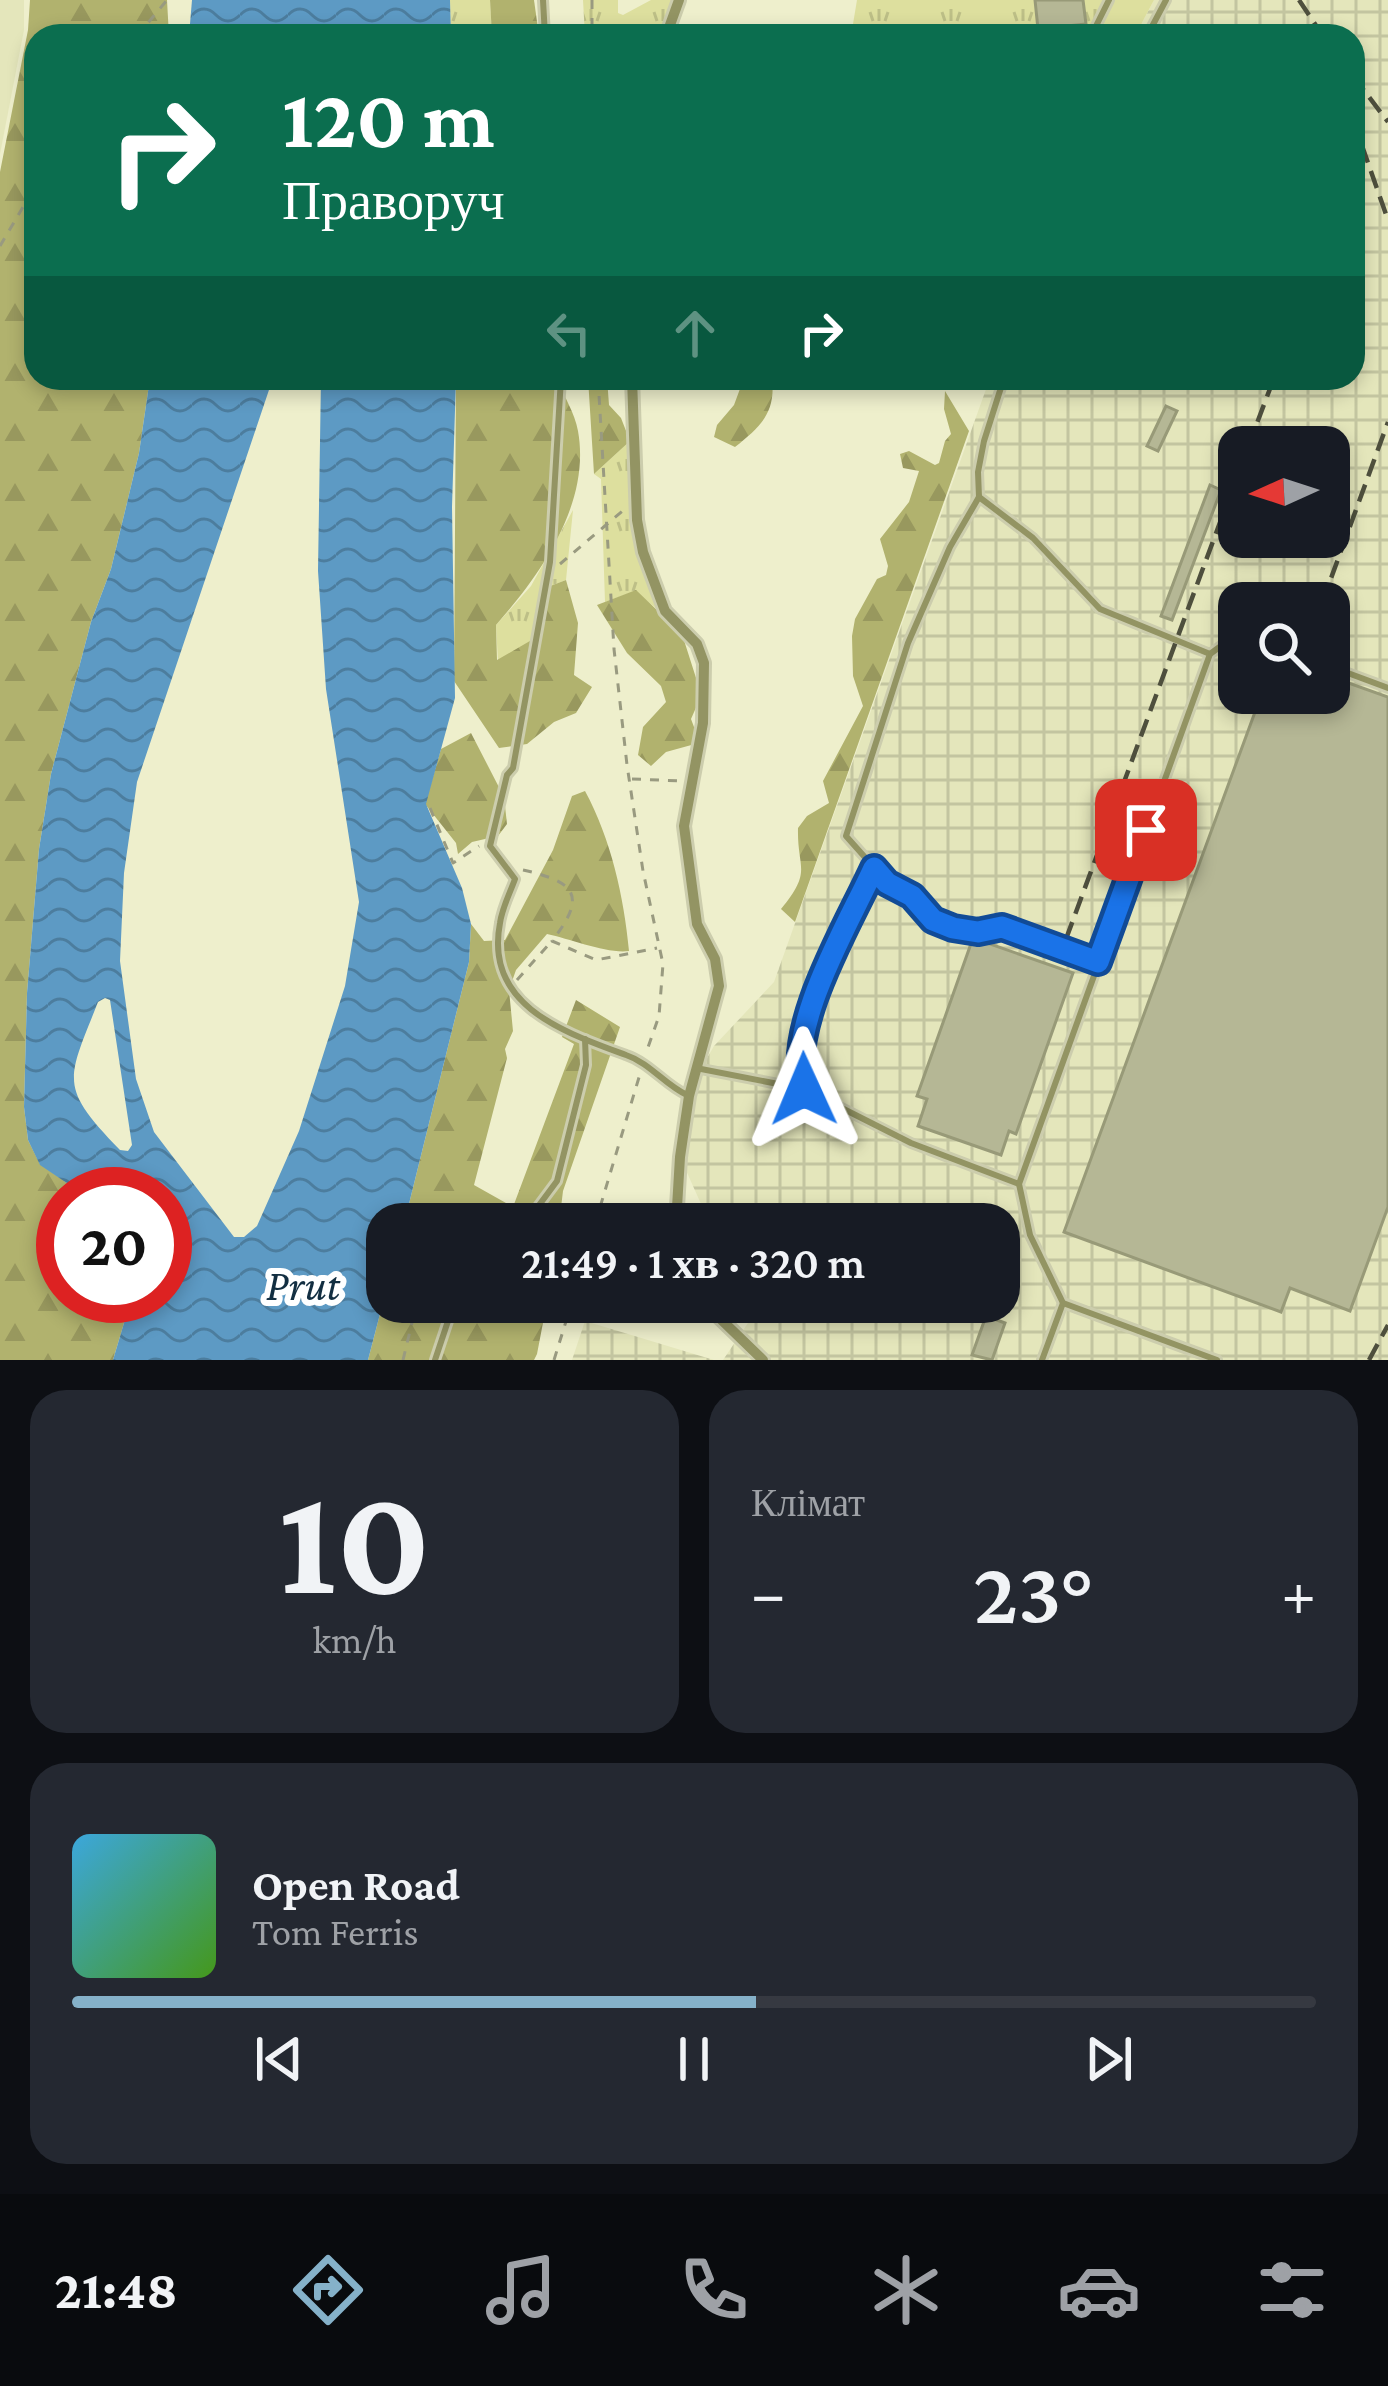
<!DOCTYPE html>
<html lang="uk">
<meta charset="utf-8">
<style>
:root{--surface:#171b24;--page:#242831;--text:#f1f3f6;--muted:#9ea1a6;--line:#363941;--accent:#85b1c9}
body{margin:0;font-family:"Crimson Pro",serif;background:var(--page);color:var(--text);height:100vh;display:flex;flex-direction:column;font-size:45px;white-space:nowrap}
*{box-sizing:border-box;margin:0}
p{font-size:39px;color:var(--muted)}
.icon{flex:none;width:66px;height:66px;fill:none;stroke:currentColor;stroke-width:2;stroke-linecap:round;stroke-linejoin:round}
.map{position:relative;height:1360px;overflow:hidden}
.sheet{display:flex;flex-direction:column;gap:30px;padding:30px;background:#0d0f14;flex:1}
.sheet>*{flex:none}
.banner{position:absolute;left:24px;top:24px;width:1341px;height:366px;border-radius:36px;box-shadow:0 6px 18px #0003;background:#0b6e4f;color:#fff;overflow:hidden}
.needle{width:78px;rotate:267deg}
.tools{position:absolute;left:1218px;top:426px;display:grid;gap:24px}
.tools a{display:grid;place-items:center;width:132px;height:132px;border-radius:24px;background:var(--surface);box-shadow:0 6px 18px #0003;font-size:60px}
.speed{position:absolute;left:36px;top:1167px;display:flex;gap:24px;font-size:60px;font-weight:700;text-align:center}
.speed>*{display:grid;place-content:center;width:156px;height:156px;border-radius:50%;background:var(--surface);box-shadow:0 6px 18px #0003;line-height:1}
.speed .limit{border:18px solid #d22;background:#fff;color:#111}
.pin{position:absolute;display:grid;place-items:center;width:102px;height:102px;color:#fff;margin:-51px;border-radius:24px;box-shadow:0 6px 18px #0006}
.me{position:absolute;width:132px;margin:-66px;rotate:359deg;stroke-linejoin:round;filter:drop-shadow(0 0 9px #0008)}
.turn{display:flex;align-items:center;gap:42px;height:252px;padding:0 60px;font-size:54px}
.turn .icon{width:156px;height:156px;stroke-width:2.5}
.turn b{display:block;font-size:84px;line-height:102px}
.lanes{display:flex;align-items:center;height:114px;padding:0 60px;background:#0003;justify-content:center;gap:60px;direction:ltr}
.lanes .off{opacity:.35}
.big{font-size:90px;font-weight:600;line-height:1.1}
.sheet .widget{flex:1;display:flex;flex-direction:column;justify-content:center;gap:18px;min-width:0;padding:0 42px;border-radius:36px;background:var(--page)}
.sheet .dial{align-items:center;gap:0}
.dial b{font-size:156px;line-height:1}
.song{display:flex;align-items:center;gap:36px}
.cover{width:144px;height:144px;border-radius:18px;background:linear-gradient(135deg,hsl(200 70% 55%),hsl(100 70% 35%))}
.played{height:12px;border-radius:6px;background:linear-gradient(90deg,var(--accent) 55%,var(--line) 55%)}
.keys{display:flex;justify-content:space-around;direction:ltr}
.heat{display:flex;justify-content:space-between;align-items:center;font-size:66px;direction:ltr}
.sheet .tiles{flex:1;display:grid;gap:30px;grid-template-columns:1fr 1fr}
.widget:last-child{grid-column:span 2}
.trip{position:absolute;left:366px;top:1203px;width:654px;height:120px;border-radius:36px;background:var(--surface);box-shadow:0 6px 18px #0003;font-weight:600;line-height:120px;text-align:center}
.tabs{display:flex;height:192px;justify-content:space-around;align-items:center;background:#090b0e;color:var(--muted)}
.tabs .icon{width:84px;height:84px}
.tabs .active{color:var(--accent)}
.tabs b{font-size:54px;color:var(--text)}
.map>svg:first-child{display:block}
</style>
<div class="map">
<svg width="1388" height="1360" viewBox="0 0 1388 1360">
<defs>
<pattern id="industrial-grid" width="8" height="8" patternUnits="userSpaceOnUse" patternTransform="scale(3)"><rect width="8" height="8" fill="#e4e6bb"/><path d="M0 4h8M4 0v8" fill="none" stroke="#c3c5a0"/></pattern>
<pattern id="grass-tufts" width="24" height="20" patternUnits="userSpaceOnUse" patternTransform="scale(3)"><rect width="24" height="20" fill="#dddf9e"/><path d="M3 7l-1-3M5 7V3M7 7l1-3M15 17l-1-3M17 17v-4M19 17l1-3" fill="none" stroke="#bdbf87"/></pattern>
<pattern id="forest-firs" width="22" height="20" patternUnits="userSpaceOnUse" patternTransform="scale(3)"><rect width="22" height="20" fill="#b1b26e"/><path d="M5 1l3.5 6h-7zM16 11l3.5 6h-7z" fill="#98985e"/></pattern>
<pattern id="water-waves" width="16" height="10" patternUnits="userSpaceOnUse" patternTransform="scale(3)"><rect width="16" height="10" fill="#5d9ac4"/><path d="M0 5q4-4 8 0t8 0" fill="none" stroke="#4c7d9e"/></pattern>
</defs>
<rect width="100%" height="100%" fill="#eeefcc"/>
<polygon fill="#e4e6bb" points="0,0 24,0 24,30 0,154"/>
<g fill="url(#industrial-grid)" fill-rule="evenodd">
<path d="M1154,0H1388V1360H723L752,1317L745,1302H999V1224H710L680,1157L703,1065L714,1046L774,982L990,378H1353V36H1135ZM1239,447H1329V537H1239ZM1239,603H1329V693H1239Z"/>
<polygon points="585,1321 714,1360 572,1360"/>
</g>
<g fill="url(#grass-tufts)">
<polygon points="450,0 490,0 492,36 451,36"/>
<polygon points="583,0 618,0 618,13 623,15 651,0 674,0 661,36 585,36"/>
<polygon points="857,0 1154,0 1135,36 851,36"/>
<polygon points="630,441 650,585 657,609 635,591 605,602 601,479 594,474"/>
<polygon points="573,510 566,580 545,588 535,638 498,662 496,625 531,586"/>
</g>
<g fill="url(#forest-firs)">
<polygon points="30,0 167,0 169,36 36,36 36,378 150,378 139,453 111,569 91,622 51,774 39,849 27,993 24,1107 28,1140 40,1164 83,1194 63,1194 63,1296 132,1296 113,1360 0,1360 0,172 28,30"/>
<polygon points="490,0 534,0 539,36 492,36"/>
<path d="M456,378H557C563,395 575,413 578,431C591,503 541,574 496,625L497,660L535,638L545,588L566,580L578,623L574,675L592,687L576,713L554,722L527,744L499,748L454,681Z"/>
<polygon points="588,378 607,378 609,405 621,418 630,441 594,474"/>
<path d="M744,378H772C776,413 761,426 735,447L714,437L717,425L734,405Z"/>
<path d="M945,391L969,431L795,922L781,909C813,870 797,870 798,828L807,816L829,803L823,781L863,706L853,676L852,636L855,619L877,579L886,575L888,566L880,539L909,502L919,471L903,468L900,454L909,451L935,465L939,463L945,441L951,434L944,409Z"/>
<polygon points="636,590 682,634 697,681 698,703 691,719 697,735 695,744 666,752 651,766 638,755 643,727 666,702 661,686 627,653 597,605"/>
<polygon points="471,733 504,797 507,824 498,836 472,842 458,854 456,843 425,804 441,749"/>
<path d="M585,791C611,839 624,897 629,951C607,954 571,939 547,934L516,970L509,990L513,1031L505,1049L507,1058L474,1185L513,1207L574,1044L562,1037L576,1000L620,1027L563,1191L559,1224H404L469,962L471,924L484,941L505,940L553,850L572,796Z"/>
<polygon points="387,1287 387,1302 547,1302 537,1354 534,1360 368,1360"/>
</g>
<g fill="url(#water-waves)" fill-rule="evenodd">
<polygon points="192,0 450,0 451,36 189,36"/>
<path d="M150,378H273L137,782L124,873L120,961L136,1079L154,1132L234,1237H244L257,1226L299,1131L345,986L359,902L326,689L318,571L321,378H456L452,507L455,698L426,804L462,888L471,924L469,962L404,1224H387V1287L368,1360H113L132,1296H165V1194H83L40,1165L28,1140L24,1107L27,993L39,849L51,774L91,622L111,569L139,453ZM105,998L110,1000L132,1145L128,1151L120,1150C58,1086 67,1081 98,1002Z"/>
</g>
<g fill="#b5b795" stroke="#989a78" stroke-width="3">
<polygon points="1035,0 1083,0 1086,24 1038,29"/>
<polygon points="1166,406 1177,411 1158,451 1147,446"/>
<polygon points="1210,485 1221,490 1172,620 1161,616"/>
<polygon points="1329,676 1388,697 1388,1207 1350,1311 1290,1288 1281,1312 1064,1232 1262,693 1329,693"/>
<polygon points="973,938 1073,973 1016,1134 1009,1131 1001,1155 918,1126 927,1099 917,1096"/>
<polygon points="986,1316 1005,1323 992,1360 972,1355"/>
</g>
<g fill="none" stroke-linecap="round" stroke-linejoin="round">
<defs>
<g id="lane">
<polyline points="543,0 545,36"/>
<polyline points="1091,36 1109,0"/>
<polyline points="1147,36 1166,0"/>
<path d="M561,378L550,562L513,768L507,775L490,846L515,879C510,893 502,908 500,923C484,1006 564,1032 626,1055C650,1063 665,1085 687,1095"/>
<polyline points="1004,378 984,441 978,472 979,497 950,547 908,643 846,836 887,882 912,895 933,920 953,928 978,931 1002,927 1098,961"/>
<polyline points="979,497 1033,538 1100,609 1210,654"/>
<polyline points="1329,666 1388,688"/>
<path d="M874,868C848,926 785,1027 804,1089L911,1143L1019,1184"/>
<polyline points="696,1068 804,1089"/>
<polyline points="525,1224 557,1181 586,1065 585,1039"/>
<polyline points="435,1360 451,1312"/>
<polyline points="1042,1360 1063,1303"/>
<polyline points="1217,1360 1063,1303 1030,1235 1019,1184 1210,654 1225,643 1239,640"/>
</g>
<g id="street">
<polyline points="666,36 679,0"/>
<polyline points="632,378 637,520 643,552 665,611 697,644 704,663 703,723 684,826 697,924 715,959 719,986 689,1096 680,1157 676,1224"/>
<polyline points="703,1302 763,1360"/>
</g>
</defs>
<use href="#lane" stroke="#cccdad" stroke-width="12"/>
<use href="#street" stroke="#cccdad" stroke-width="16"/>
<g stroke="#999a80" stroke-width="3" stroke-dasharray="9 9" stroke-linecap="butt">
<polyline points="592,0 592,36"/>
<polyline points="137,36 167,0"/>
<polyline points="0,246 36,185"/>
<polyline points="598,378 614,649 627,765 643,871 663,964 659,1016 646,1053"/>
<polyline points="560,564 626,508"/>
<polyline points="632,779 682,781"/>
<polyline points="430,808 453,863 479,846"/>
<path d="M523,870C577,882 587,896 552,941L596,960L657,948"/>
<polyline points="517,980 550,943"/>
<polyline points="595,1224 640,1074"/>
<polyline points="403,1360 417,1302"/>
<polyline points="554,1360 572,1302"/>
</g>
<use href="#lane" stroke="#939463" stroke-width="6"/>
<use href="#street" stroke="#939463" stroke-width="10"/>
<g stroke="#4e4f3d" stroke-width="4.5" stroke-dasharray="18 9" stroke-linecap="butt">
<polyline points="1299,0 1323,36"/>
<polyline points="1353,76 1388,122"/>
<polyline points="1353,120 1388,220"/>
<polyline points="1248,447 1274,378"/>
<polyline points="1322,603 1388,422"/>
<polyline points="1066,939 1239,471"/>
<polyline points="1369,1360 1388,1325"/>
</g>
</g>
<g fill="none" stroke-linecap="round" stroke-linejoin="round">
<defs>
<path id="route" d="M804,1089C785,1028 848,925 874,868L887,883L912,896L933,920L953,928L978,932L1002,927L1098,962L1146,830"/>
</defs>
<use href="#route" stroke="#114b97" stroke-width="30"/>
<use href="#route" stroke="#1a73e8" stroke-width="21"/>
</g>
<g text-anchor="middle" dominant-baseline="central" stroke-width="12" stroke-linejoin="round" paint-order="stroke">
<g font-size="45" font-style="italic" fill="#122e41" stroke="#fff">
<text x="303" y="1285">Prut</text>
</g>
</g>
</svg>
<div class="tools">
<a><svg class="needle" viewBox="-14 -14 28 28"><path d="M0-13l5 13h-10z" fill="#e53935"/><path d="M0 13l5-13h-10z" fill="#9ea1a6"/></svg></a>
<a><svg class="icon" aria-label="search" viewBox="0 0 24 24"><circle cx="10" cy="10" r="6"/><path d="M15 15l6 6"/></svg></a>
</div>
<div class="speed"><div class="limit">20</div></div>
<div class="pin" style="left:1146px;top:830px;background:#d93025"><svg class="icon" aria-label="arrive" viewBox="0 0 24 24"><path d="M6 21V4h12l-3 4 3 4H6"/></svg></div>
<svg class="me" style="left:804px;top:1089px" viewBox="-20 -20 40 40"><path d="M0-17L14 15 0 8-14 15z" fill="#1a73e8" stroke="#fff" stroke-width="4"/></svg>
<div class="trip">21:49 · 1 хв · 320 m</div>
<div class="banner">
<div class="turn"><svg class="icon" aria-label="right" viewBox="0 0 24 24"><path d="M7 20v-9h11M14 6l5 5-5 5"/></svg><div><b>120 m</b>Праворуч</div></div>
<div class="lanes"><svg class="icon off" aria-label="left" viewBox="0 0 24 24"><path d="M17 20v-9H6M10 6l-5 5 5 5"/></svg><svg class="icon off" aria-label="ahead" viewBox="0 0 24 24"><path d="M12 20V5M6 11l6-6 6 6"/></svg><svg class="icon" aria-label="right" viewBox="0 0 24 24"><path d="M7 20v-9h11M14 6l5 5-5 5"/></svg></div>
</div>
</div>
<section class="sheet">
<div class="tiles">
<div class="widget dial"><b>10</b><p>km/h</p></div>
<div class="widget"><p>Клімат</p>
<div class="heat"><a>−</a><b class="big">23°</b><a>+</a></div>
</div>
<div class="widget">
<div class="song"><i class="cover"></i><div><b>Open Road</b><p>Tom Ferris</p></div></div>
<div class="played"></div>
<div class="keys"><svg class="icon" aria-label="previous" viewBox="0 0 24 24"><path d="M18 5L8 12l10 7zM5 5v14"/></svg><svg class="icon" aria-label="pause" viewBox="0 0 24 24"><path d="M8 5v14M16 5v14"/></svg><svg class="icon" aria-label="next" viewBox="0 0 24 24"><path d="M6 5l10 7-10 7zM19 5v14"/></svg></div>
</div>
</div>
</section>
<nav class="tabs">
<b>21:48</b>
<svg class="icon active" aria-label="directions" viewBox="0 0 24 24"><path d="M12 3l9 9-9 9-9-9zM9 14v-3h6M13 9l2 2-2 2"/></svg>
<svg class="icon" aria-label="music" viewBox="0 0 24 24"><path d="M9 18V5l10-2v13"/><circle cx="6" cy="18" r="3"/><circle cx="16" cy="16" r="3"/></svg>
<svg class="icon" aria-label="phone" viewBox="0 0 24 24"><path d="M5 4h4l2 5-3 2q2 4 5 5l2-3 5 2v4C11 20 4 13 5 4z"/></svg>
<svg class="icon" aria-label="climate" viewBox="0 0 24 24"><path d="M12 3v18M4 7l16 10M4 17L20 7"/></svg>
<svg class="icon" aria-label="car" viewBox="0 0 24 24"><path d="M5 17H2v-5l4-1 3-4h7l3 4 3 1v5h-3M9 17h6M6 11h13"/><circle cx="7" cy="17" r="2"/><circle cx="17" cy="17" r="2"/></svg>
<svg class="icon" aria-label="filters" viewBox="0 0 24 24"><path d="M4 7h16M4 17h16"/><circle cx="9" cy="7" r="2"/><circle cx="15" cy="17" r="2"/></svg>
</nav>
